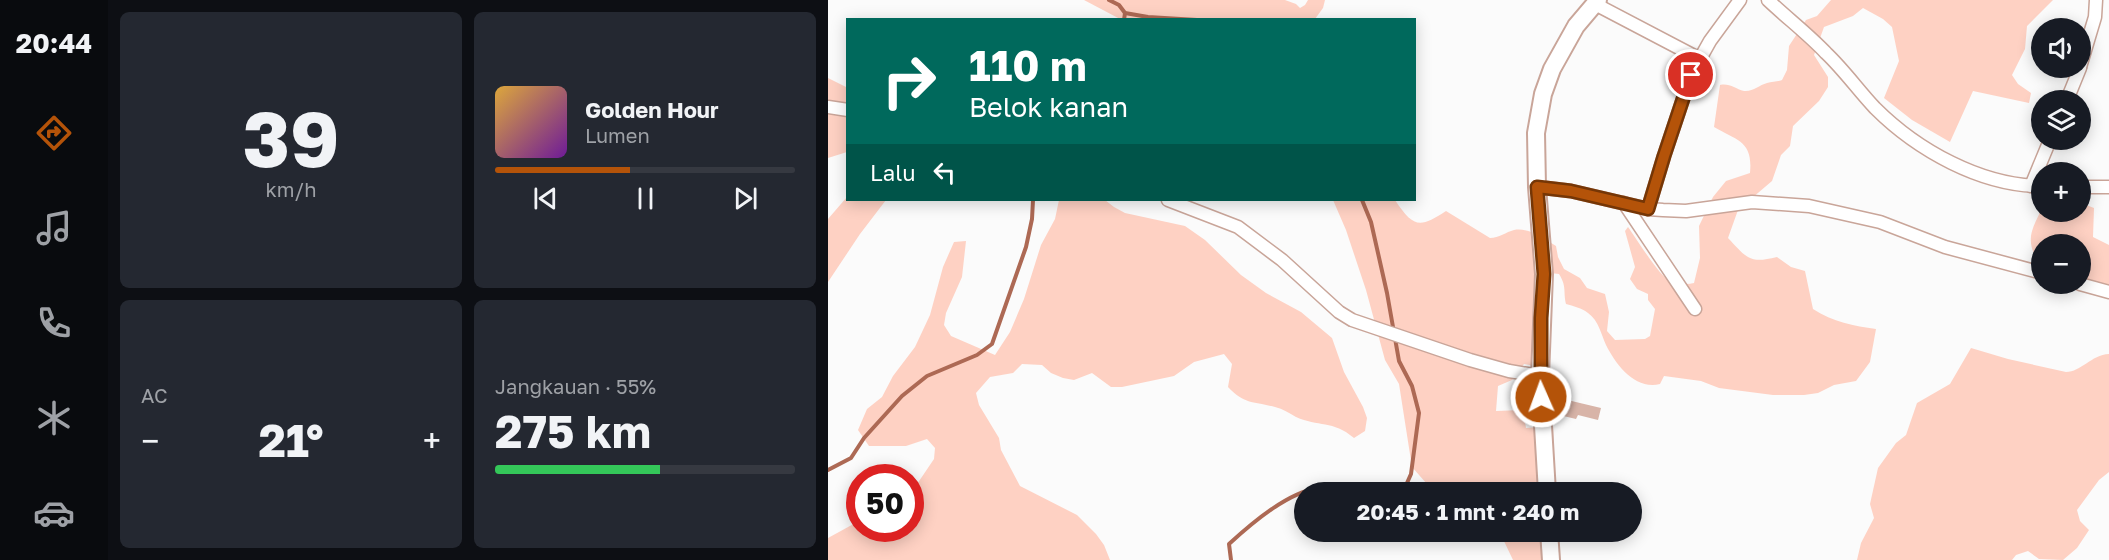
<!DOCTYPE html>
<html lang="id">
<meta charset="utf-8">
<style>
:root{--surface:#171b24;--page:#242831;--text:#f1f3f6;--muted:#9ea1a6;--line:#363941;--accent:#b45309}
body{margin:0;font-family:"Golos Text",sans-serif;background:var(--page);color:var(--text);height:100vh;display:flex;flex-direction:column;font-size:22px;white-space:nowrap}
*{box-sizing:border-box;margin:0}
p{font-size:20px;color:var(--muted)}
.icon{flex:none;width:33px;height:33px;fill:none;stroke:currentColor;stroke-width:2;stroke-linecap:round;stroke-linejoin:round}
.map{position:relative;flex:1;overflow:hidden}
.sheet{display:flex;flex-direction:column;gap:12px;padding:12px;background:#0d0f14;width:720px}
.sheet>*{flex:none}
.guide{position:absolute;left:18px;top:18px;width:570px;height:183px;border-radius:0px;box-shadow:0 3px 15px #0003;background:#00695c;color:#fff;overflow:hidden}
.controls{position:absolute;left:1203px;top:18px;display:grid;gap:12px}
.controls a{display:grid;place-items:center;width:60px;height:60px;border-radius:50%;background:var(--surface);box-shadow:0 3px 15px #0003;font-size:30px}
.speed{position:absolute;left:18px;top:464px;display:flex;gap:12px;font-size:30px;font-weight:700;text-align:center}
.speed>*{display:grid;place-content:center;width:78px;height:78px;border-radius:50%;background:var(--surface);box-shadow:0 3px 15px #0003;line-height:1}
.speed .limit{border:9px solid #d22;background:#fff;color:#111}
.pin{position:absolute;display:grid;place-items:center;width:51px;height:51px;color:#fff;margin:-26px;border:3px solid #fff;border-radius:50%;box-shadow:0 2px 6px #0007}
.me{position:absolute;width:66px;margin:-33px;rotate:358deg;stroke-linejoin:round;filter:drop-shadow(0 0 4px #0008)}
.turn{display:flex;align-items:center;gap:21px;height:126px;padding:0 24px;font-size:27px}
.turn .icon{width:78px;height:78px;stroke-width:2.5}
.turn b{display:block;font-size:42px;line-height:51px}
.then{display:flex;align-items:center;height:57px;padding:0 24px;background:#0003;gap:12px;font-size:22px}
.big{font-size:45px;font-weight:700;line-height:1.1}
.sheet .widget{flex:1;display:flex;flex-direction:column;justify-content:center;gap:9px;min-width:0;padding:0 21px;border-radius:9px;background:var(--page)}
.sheet .dial{align-items:center;gap:0}
.dial b{font-size:78px;line-height:1}
.song{display:flex;align-items:center;gap:18px}
.cover{width:72px;height:72px;border-radius:9px;background:linear-gradient(135deg,hsl(40 70% 55%),hsl(280 70% 35%))}
.played{height:6px;border-radius:3px;background:linear-gradient(90deg,var(--accent) 45%,var(--line) 45%)}
.keys{display:flex;justify-content:space-around;direction:ltr}
.heat{display:flex;justify-content:space-between;align-items:center;font-size:33px;direction:ltr}
.charge{height:9px;border-radius:4px;background:linear-gradient(90deg,#34c759 55%,var(--line) 0)}
.sheet .tiles{flex:1;display:grid;gap:12px;grid-template-columns:repeat(2,1fr)}
.trip{position:absolute;left:466px;top:482px;width:348px;height:60px;border-radius:30px;background:var(--surface);box-shadow:0 3px 15px #0003;font-weight:700;line-height:60px;text-align:center}
main{display:flex;flex:1;min-height:0}
.dock{display:flex;flex-direction:column;width:108px;justify-content:space-around;align-items:center;background:#090b0e;color:var(--muted)}
.dock .icon{width:42px;height:42px}
.dock .active{color:var(--accent)}
.dock b{font-size:27px;color:var(--text)}
.map>svg:first-child{display:block}
</style>
<main>
<nav class="dock">
<b>20:44</b>
<svg class="icon active" aria-label="directions" viewBox="0 0 24 24"><path d="M12 3l9 9-9 9-9-9zM9 14v-3h6M13 9l2 2-2 2"/></svg>
<svg class="icon" aria-label="music" viewBox="0 0 24 24"><path d="M9 18V5l10-2v13"/><circle cx="6" cy="18" r="3"/><circle cx="16" cy="16" r="3"/></svg>
<svg class="icon" aria-label="phone" viewBox="0 0 24 24"><path d="M5 4h4l2 5-3 2q2 4 5 5l2-3 5 2v4C11 20 4 13 5 4z"/></svg>
<svg class="icon" aria-label="climate" viewBox="0 0 24 24"><path d="M12 3v18M4 7l16 10M4 17L20 7"/></svg>
<svg class="icon" aria-label="car" viewBox="0 0 24 24"><path d="M5 17H2v-5l4-1 3-4h7l3 4 3 1v5h-3M9 17h6M6 11h13"/><circle cx="7" cy="17" r="2"/><circle cx="17" cy="17" r="2"/></svg>
</nav>
<section class="sheet">
<div class="tiles">
<div class="widget dial"><b>39</b><p>km/h</p></div>
<div class="widget">
<div class="song"><i class="cover"></i><div><b>Golden Hour</b><p>Lumen</p></div></div>
<div class="played"></div>
<div class="keys"><svg class="icon" aria-label="previous" viewBox="0 0 24 24"><path d="M18 5L8 12l10 7zM5 5v14"/></svg><svg class="icon" aria-label="pause" viewBox="0 0 24 24"><path d="M8 5v14M16 5v14"/></svg><svg class="icon" aria-label="next" viewBox="0 0 24 24"><path d="M6 5l10 7-10 7zM19 5v14"/></svg></div>
</div>
<div class="widget"><p>AC</p>
<div class="heat"><a>−</a><b class="big">21°</b><a>+</a></div>
</div>
<div class="widget"><p>Jangkauan · 55%</p><b class="big">275 km</b><div class="charge"></div></div>
</div>
</section>
<div class="map">
<svg width="1281" height="560" viewBox="0 0 1281 560">
<rect width="100%" height="100%" fill="#fbfbfb"/>
<g fill="#fed1c3">
<polygon points="256,0 457,0 468,4 472,8 477,5 480,0 497,0 495,8 487,19 292,19"/>
<path d="M1003,0H1225L1199,26L1197,49L1184,75L1190,84L1203,93L1201,103L1145,91L1122,142L1084,120L1056,98L1071,61L1064,27L1055,19L1035,8L1025,16L996,27L986,55L1000,77V87L991,101L965,126L962,146L953,155L944,181L910,210L900,238C919,258 921,264 949,257L963,267L977,271L985,309C1005,322 1026,326 1048,329L1042,362L1028,381L1006,385L990,393L976,395H945L891,388L873,381L836,376L832,384C807,390 788,365 778,345C773,334 771,321 760,313C754,308 745,306 738,304C735,291 739,287 731,274L722,273L718,368L696,364L684,380L670,386L668,411L695,410L698,428L725,426L727,492H606L584,467L571,384L557,360L538,290L518,230L505,200H567C585,227 591,229 618,211L662,238C671,238 678,232 686,230C701,227 716,239 728,246L730,257L736,269L752,278L759,288L777,294L781,312L779,331L787,340L817,339L822,336L827,309L820,300V294L809,289L802,279L807,267L797,231L800,227C808,238 832,277 842,281C849,284 859,285 866,283L872,258L871,226L885,197L898,181L922,173C925,141 910,141 886,127L892,85C902,83 907,89 916,91C925,92 931,85 939,83C944,81 949,82 954,80L959,70L961,46L978,20L989,16Z"/>
<polygon points="0,78 20,88 19,152 0,158"/>
<polygon points="19,197 20,200 58,200 32,234 0,282 0,219"/>
<path d="M231,200H277L286,207L297,213L357,226L377,240L413,275L438,293L473,312L504,338L516,372L535,407L539,418L537,431L526,438C505,420 490,427 468,417C461,413 455,409 447,407C425,401 417,405 400,387L404,364L396,354L366,362L346,376L294,387H283L264,373L246,380L235,378L223,373L214,365L194,364L185,373L162,377L148,393L151,405L171,438L173,450L192,486L249,515L268,534L276,545L282,560H0V538L31,521L32,528H82L83,493L106,459L107,448L99,439L78,446H41L30,430L39,409L54,397L65,376L87,347L102,315L115,267L126,242L138,241L134,277L118,313L116,325L123,336L167,355L182,332L196,299L213,245L227,219Z"/>
<path d="M1253,203L1266,208L1265,237L1281,245V288L1253,278L1252,244H1214L1213,259L1207,256C1198,237 1205,228 1213,210L1252,212Z"/>
<path d="M1143,348L1180,359L1238,372C1253,372 1263,355 1281,354V472L1271,480L1249,510L1252,521L1261,530L1249,548L1235,560L1211,559L1200,551L1188,555L1184,560H1029L1033,543L1046,518L1042,504L1050,468L1068,443L1078,435L1089,403L1122,384Z"/>
<polygon points="665,531 730,531 732,560 685,560 674,537"/>
</g>
<g fill="none" stroke-linecap="round" stroke-linejoin="round">
<g stroke="#ad6954" stroke-width="4">
<polyline points="281,0 291,5 297,13 320,17 369,20"/>
<polyline points="296,20 297,13"/>
<polyline points="534,200 543,222 559,293 571,361 584,386 591,413 583,474 575,492"/>
<polyline points="0,470 23,458 36,438 74,396 99,376 149,355 164,344 198,247 204,219 205,200"/>
<path d="M403,560L401,544C424,523 460,492 491,488C497,487 503,490 509,492"/>
</g>
</g>
<polygon fill="#d8b4a8" points="731,398 773,408 770,420 750,415 748,419 727,414"/>
<g fill="none" stroke-linecap="round" stroke-linejoin="round">
<defs>
<g id="street">
<path d="M940,0C959,18 980,34 998,53C1016,70 1030,90 1047,108C1089,150 1153,186 1214,186"/>
<polyline points="767,4 872,59"/>
<polyline points="1252,67 1267,17 1268,0"/>
<polyline points="1239,100 1252,68"/>
<polyline points="0,107 20,110"/>
<polyline points="1203,186 1222,140"/>
<polyline points="709,187 743,191 820,209 835,210 858,211 924,202 981,206 1052,222 1117,247 1214,273"/>
<polyline points="1252,187 1281,187"/>
<polyline points="340,200 410,227 454,260 511,312 524,320 642,360 681,371 712,376"/>
<polyline points="796,203 867,309"/>
<polyline points="820,209 836,156 863,75 882,41 912,0"/>
<polyline points="1252,284 1281,292"/>
</g>
<g id="secondary">
<polyline points="719,492 712,376 716,274 709,187 708,133 715,94 724,69 748,26 770,0"/>
<polyline points="721,531 723,560"/>
</g>
</defs>
<use href="#street" stroke="#c9a599" stroke-width="15"/>
<use href="#secondary" stroke="#c9a599" stroke-width="20"/>
<use href="#street" stroke="#fff" stroke-width="12"/>
<use href="#secondary" stroke="#fff" stroke-width="16"/>
</g>
<g fill="none" stroke-linecap="round" stroke-linejoin="round">
<defs>
<polyline id="route" points="713,397 713,318 716,274 709,187 743,191 820,209 836,156 863,75"/>
</defs>
<use href="#route" stroke="#753606" stroke-width="15"/>
<use href="#route" stroke="#b45309" stroke-width="10"/>
</g>
</svg>
<div class="controls">
<a><svg class="icon" aria-label="sound" viewBox="0 0 24 24"><path d="M4 9h4l5-4v14l-5-4H4zM17 9q2 3 0 6"/></svg></a>
<a><svg class="icon" aria-label="layers" viewBox="0 0 24 24"><path d="M12 4l9 5-9 5-9-5zM3 14l9 5 9-5"/></svg></a>
<a>+</a>
<a>−</a>
</div>
<div class="speed"><div class="limit">50</div></div>
<div class="pin" style="left:863px;top:75px;background:#d93025"><svg class="icon" aria-label="arrive" viewBox="0 0 24 24"><path d="M6 21V4h12l-3 4 3 4H6"/></svg></div>
<svg class="me" style="left:713px;top:397px" viewBox="-20 -20 40 40"><circle r="17" fill="#b45309" stroke="#fff" stroke-width="3"/><path d="M0-11L8 9 0 5-8 9z" fill="#fff"/></svg>
<div class="trip">20:45 · 1 mnt · 240 m</div>
<div class="guide">
<div class="turn"><svg class="icon" aria-label="right" viewBox="0 0 24 24"><path d="M7 20v-9h11M14 6l5 5-5 5"/></svg><div><b>110 m</b>Belok kanan</div></div>
<div class="then">Lalu<svg class="icon" aria-label="left" viewBox="0 0 24 24"><path d="M17 20v-9H6M10 6l-5 5 5 5"/></svg></div>
</div>
</div>
</main>
